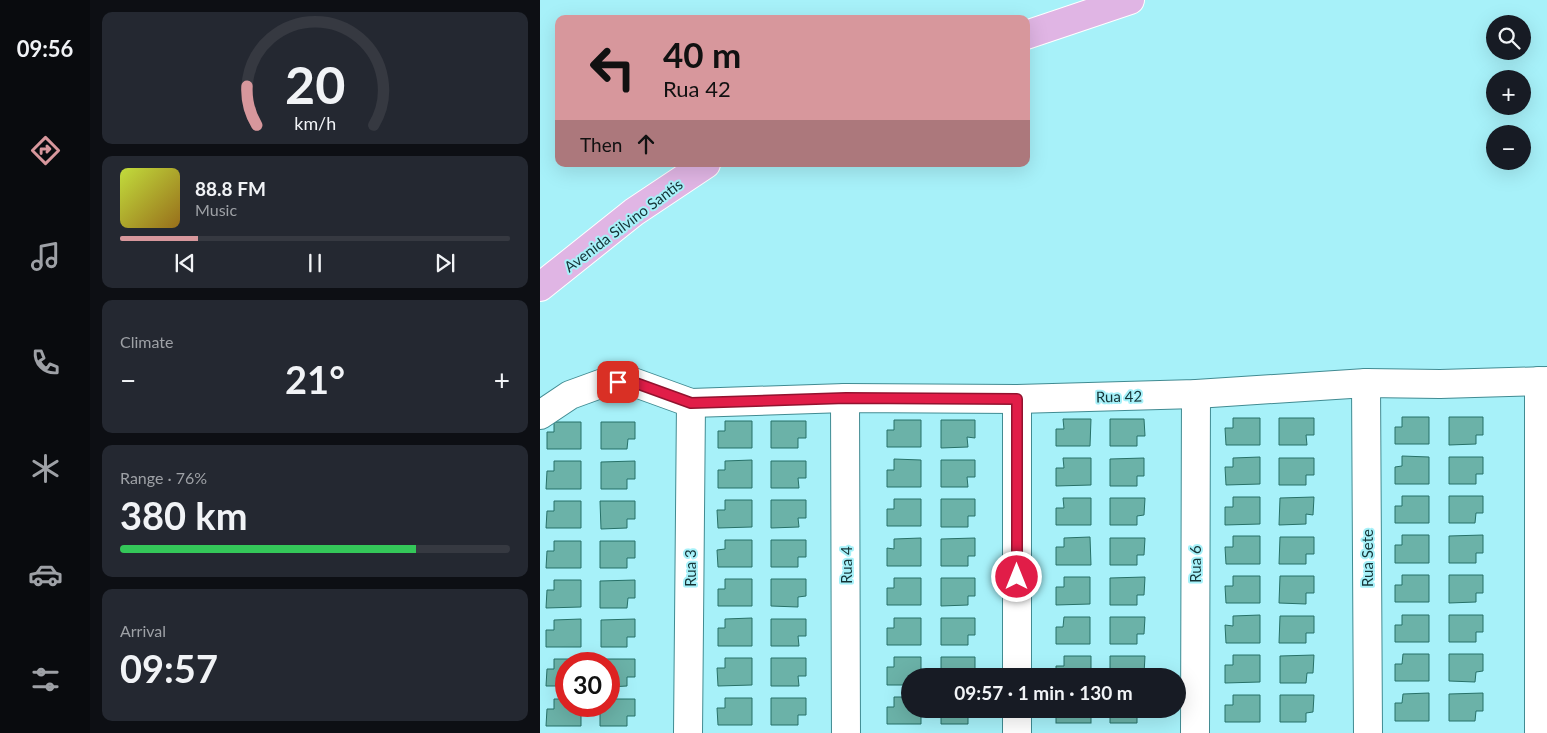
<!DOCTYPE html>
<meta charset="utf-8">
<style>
:root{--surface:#171b24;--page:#242831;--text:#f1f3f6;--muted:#9ea1a6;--line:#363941;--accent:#d7979c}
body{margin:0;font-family:Lato,sans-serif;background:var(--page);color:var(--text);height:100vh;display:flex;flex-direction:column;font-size:19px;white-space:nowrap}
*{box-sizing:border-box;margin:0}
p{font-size:16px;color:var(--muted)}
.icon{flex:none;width:28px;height:28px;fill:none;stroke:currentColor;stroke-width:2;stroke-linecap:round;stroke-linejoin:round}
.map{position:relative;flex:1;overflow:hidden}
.drawer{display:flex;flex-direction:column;gap:12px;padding:12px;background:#0d0f14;width:450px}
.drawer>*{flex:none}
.banner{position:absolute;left:15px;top:15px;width:475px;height:152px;border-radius:10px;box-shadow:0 5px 20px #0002;background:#d7979c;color:#111;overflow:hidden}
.controls{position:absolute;left:946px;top:15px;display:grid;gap:10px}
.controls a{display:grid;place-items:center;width:45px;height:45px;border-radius:50%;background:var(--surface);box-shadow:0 5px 20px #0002;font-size:25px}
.speed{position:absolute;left:15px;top:652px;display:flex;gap:10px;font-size:25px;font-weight:700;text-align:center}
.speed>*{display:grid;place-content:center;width:65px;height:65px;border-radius:50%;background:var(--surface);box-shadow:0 5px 20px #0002;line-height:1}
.speed .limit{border:8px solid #d22;background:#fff;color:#111}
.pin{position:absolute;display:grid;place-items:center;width:42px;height:42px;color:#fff;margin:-21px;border-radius:10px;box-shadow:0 2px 8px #0006}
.me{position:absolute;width:55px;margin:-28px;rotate:0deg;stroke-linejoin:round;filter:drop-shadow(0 0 4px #0008)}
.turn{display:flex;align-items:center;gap:18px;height:105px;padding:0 25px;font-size:22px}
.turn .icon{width:65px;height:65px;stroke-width:2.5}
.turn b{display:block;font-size:35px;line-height:42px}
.then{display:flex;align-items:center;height:48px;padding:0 25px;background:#0003;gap:10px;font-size:19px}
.big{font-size:38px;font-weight:700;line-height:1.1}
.drawer .tile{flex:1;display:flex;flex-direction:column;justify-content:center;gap:8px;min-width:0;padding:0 18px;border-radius:10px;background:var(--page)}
.drawer .dial{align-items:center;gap:0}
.dial svg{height:130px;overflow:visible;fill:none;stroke:var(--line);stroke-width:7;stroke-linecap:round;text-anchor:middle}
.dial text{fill:var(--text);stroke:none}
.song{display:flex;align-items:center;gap:15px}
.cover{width:60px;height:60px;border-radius:8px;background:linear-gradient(135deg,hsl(70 70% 55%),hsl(40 70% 35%))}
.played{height:5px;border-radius:2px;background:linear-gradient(90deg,var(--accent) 20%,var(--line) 20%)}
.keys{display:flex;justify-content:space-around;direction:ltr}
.heat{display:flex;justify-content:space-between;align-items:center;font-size:28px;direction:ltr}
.charge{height:8px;border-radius:4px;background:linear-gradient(90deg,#34c759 76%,var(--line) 0)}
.trip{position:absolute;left:361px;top:668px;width:285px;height:50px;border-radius:25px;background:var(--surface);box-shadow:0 5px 20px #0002;font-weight:700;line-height:50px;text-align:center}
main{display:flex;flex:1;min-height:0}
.tabs{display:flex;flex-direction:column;width:90px;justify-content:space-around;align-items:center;background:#090b0e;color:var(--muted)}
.tabs .icon{width:35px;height:35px}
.tabs .selected{color:var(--accent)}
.tabs b{font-size:22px;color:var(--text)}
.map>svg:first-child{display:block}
</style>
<main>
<nav class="tabs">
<b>09:56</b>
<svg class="icon selected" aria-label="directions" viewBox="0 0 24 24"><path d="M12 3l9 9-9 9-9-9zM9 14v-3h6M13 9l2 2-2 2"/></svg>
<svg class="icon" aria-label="music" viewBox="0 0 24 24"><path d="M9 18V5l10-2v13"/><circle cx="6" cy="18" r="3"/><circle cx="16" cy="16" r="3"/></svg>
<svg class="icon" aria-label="phone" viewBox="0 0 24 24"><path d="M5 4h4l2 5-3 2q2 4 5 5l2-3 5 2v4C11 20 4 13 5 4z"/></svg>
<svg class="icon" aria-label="climate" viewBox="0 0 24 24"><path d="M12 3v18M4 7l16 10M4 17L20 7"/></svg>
<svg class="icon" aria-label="car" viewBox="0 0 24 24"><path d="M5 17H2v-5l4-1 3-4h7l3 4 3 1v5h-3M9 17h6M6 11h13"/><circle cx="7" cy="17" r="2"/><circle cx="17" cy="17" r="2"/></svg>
<svg class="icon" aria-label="filters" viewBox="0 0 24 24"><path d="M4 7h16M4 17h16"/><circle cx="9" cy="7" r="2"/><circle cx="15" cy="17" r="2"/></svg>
</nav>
<section class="drawer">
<div class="tile dial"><svg viewBox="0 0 100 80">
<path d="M14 69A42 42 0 1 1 86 69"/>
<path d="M14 69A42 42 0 0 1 8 45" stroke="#d7979c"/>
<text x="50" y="56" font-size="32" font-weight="700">20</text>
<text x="50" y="72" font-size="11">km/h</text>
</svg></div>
<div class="tile">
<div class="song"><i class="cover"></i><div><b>88.8 FM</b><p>Music</p></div></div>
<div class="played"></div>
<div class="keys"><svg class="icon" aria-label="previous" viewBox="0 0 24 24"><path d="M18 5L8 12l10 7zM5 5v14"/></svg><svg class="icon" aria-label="pause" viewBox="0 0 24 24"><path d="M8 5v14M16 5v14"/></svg><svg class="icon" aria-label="next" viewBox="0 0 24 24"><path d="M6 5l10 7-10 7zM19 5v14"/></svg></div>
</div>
<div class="tile"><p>Climate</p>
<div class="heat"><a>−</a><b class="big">21°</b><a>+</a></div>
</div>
<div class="tile"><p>Range · 76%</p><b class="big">380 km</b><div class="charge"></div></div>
<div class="tile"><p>Arrival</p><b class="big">09:57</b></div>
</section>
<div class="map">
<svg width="1007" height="733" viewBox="0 0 1007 733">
<rect width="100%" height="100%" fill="#a7f1f9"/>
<g fill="#6bb2a8" stroke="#277168">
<polygon points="862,417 889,417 889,444 855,444 855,427 862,427"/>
<polygon points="909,417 943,417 943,435 936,435 936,444 909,445"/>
<polygon points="693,418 720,418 720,445 686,445 685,428 693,428"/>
<polygon points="739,418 774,418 774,435 766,435 767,445 739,445"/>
<polygon points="523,419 551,419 550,446 516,446 516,429 524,429"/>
<polygon points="570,419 604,419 605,436 597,436 597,446 570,446"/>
<polygon points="354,420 381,420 381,447 347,447 347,430 354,430"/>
<polygon points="401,420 435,420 435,438 427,437 428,447 401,448"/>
<polygon points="185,421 212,421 212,448 178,448 178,431 185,431"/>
<polygon points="231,421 266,421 266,438 258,438 258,448 231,448"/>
<polygon points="14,422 41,422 41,449 7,449 7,432 14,432"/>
<polygon points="61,422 95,422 95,439 88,439 87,449 61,449"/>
<polygon points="862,456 889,457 889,484 855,484 855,467 862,466"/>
<polygon points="720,457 720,484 686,485 685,467 693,467 693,458"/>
<polygon points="909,457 943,457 943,474 936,474 936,484 909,484"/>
<polygon points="523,458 551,458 551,485 516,486 516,468 524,468"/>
<polygon points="604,458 604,476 597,476 597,486 570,486 570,459"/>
<polygon points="739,458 774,458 774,475 766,475 766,485 739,485"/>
<polygon points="354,459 381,460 381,487 347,487 347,470 354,470"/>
<polygon points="212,460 212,488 178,488 178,470 185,470 185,461"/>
<polygon points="401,460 435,460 435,477 427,477 428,487 401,487"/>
<polygon points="14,461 41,461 41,489 6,489 7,471 14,471"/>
<polygon points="95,461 95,479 87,479 87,489 61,489 61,462"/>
<polygon points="231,461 266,461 266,478 258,478 259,488 231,488"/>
<polygon points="862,496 889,496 889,523 855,523 855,506 862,506"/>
<polygon points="909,496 943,496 943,513 936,513 935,523 909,523"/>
<polygon points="693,497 720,497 720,524 685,525 685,507 693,507"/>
<polygon points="774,497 773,515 766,514 766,524 739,525 740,498"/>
<polygon points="523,498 551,498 551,525 516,525 516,508 524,508"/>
<polygon points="570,498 605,498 604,515 597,516 597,525 570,525"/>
<polygon points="354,499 381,499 381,526 347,526 347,509 354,509"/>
<polygon points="401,499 435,499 435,516 428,516 428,527 401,527"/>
<polygon points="185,500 212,500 212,527 178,528 177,510 185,510"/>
<polygon points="231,500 266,500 266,518 258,518 259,527 231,528"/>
<polygon points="14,501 41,501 41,528 6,528 7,511 14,511"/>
<polygon points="60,501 95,501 95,519 87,519 87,528 61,529"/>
<polygon points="862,535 889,535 889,563 855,563 855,545 862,545"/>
<polygon points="943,535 943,553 936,553 936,563 909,563 909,536"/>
<polygon points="693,536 720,536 720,564 686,564 685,547 693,547"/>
<polygon points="550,537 551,565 516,565 516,547 524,547 524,538"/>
<polygon points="740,537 774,537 774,554 766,554 766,564 739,564"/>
<polygon points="381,538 381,566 347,566 347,548 354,549 354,539"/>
<polygon points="435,538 435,556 428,556 428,566 401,566 401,539"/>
<polygon points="570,538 605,538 604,555 597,555 597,565 570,565"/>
<polygon points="185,540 212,540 212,567 178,567 177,550 185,549"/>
<polygon points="231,540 266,540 266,557 258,557 258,567 231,567"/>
<polygon points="14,541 41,541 41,568 6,568 7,551 14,551"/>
<polygon points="60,541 95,541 95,558 87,558 87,568 60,568"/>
<polygon points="862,575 889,575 889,602 855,602 855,585 862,585"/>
<polygon points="909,575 943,575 943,593 936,593 936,602 909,603"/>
<polygon points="693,576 720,576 720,603 686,603 685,586 693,586"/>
<polygon points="740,576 774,576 774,593 766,593 766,604 739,603"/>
<polygon points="524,577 550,577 550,604 516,605 516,587 524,587"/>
<polygon points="605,577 604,595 597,595 597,605 570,605 570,578"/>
<polygon points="354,578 381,578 381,605 347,605 347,588 354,588"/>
<polygon points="401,578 435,578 435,596 428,596 428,605 401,606"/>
<polygon points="185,579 212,579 212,606 178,606 178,589 185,589"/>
<polygon points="231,579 266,579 266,596 258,597 258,607 231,606"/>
<polygon points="14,580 41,580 41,607 6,608 7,590 14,590"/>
<polygon points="95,580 95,598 88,598 87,608 60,608 60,581"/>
<polygon points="720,615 720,643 686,643 685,625 693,626 693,616"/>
<polygon points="862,615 889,615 889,642 855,642 855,625 862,625"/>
<polygon points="909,615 943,615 943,632 936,632 936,642 909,642"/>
<polygon points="740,616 774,616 774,633 766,633 766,643 739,643"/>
<polygon points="524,617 550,617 550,644 516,644 516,627 523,627"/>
<polygon points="570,617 605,617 604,634 597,634 597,644 570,644"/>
<polygon points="212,618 212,646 178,646 178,628 185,628 185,619"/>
<polygon points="354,618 381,618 381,645 347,645 347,628 354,628"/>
<polygon points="401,618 435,618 435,635 428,635 428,645 401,645"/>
<polygon points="41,619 41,647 6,647 6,630 14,630 14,620"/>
<polygon points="95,619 95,637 87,637 87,647 61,647 61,620"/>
<polygon points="231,619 266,619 266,636 258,636 259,646 231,646"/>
<polygon points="863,654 889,654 889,681 855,681 855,664 862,664"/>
<polygon points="909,654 943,654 943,671 936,672 935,682 909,681"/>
<polygon points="693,655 720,655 720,682 685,683 685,665 693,665"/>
<polygon points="774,655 773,673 767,673 766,683 740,683 740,656"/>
<polygon points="524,656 551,656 551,676 516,676 516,666 524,666"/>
<polygon points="570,656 605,656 604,674 597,674 597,676 570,676"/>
<polygon points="354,657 381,657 381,676 370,676 370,685 347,685 347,667 354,667"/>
<polygon points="401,657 435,657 435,675 428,675 428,676 401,676"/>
<polygon points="185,658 212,658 212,685 178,686 177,668 185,668"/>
<polygon points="231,658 266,658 266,676 258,676 259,686 231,686"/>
<polygon points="14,659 41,659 41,664 26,664 26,686 6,686 7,669 14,669"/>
<polygon points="60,659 95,659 95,677 87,677 87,686 69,687 69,664 60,664"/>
<polygon points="889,693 889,721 855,721 855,703 862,703 863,694"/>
<polygon points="943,693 943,711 936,711 935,721 909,721 909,694"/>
<polygon points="693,695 720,695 720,722 685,722 685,705 693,705"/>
<polygon points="740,695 774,695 773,712 766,713 766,722 740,722"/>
<polygon points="354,697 370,697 370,709 381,709 381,724 347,724 347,707 354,707"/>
<polygon points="185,698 212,698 212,725 178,725 177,708 185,708"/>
<polygon points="231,698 266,698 266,715 258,715 258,725 231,725"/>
<polygon points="14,699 26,699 26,706 41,706 41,726 6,726 7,709 14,709"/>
<polygon points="69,699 95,699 95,716 87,716 87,726 60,726 60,706 69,706"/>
<polygon points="401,709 435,709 435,714 428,714 428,724 401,724"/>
<rect x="516" y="709" width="35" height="14"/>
<polygon points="570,709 604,709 604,713 597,713 597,723 570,723"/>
</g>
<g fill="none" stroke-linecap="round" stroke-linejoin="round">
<defs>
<g id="minor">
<polyline points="999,381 999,733"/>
<polyline points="826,383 828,733"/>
<polyline points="305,398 306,733"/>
<polyline points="477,399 477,676"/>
<polyline points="0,415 30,395 63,383 93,382 151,403 305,398 477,399 656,394 826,383 900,384 1007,381"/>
<polyline points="477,709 477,733"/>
<polyline points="148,733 151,403"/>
<polyline points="655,733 656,394"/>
</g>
<g id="major">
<polyline points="486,35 590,0"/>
<polyline points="0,287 94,212 166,164"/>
</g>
</defs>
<use href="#minor" stroke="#418b92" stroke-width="30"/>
<use href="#major" stroke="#fff" stroke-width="30"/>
<use href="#minor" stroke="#fff" stroke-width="28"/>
<use href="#major" stroke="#e0b5e4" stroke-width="28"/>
</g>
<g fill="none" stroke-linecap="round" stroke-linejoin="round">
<defs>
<polyline id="route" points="78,382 93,382 151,403 306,398 477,399 477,577"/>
</defs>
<use href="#route" stroke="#92132f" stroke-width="12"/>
<use href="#route" stroke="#e11d48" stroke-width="9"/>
</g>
<g text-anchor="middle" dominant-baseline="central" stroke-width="4" stroke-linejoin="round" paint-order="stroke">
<g font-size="15" fill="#143336" stroke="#a7f1f9">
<text transform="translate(83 225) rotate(-37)">Avenida Silvino Santis</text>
<text transform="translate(579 396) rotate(-1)">Rua 42</text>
<text transform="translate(827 558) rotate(-90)">Rua Sete</text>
<text transform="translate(655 564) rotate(-90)">Rua 6</text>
<text transform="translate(306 565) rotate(-90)">Rua 4</text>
<text transform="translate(150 568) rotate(-90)">Rua 3</text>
</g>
</g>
</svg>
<div class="controls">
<a><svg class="icon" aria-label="search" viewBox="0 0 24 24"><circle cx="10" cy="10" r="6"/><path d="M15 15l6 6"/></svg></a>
<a>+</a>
<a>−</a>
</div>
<div class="speed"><div class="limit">30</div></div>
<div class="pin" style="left:78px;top:382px;background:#d93025"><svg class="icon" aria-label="arrive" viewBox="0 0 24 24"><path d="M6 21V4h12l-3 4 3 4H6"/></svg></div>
<svg class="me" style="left:477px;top:577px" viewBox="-20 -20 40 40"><circle r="17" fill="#e11d48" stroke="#fff" stroke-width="3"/><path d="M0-11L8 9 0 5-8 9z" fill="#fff"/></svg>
<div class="trip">09:57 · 1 min · 130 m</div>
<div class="banner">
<div class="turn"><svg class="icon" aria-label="left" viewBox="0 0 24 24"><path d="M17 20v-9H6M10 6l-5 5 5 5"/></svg><div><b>40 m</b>Rua 42</div></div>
<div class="then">Then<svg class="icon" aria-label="ahead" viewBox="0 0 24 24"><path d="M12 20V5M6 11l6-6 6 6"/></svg></div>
</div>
</div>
</main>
